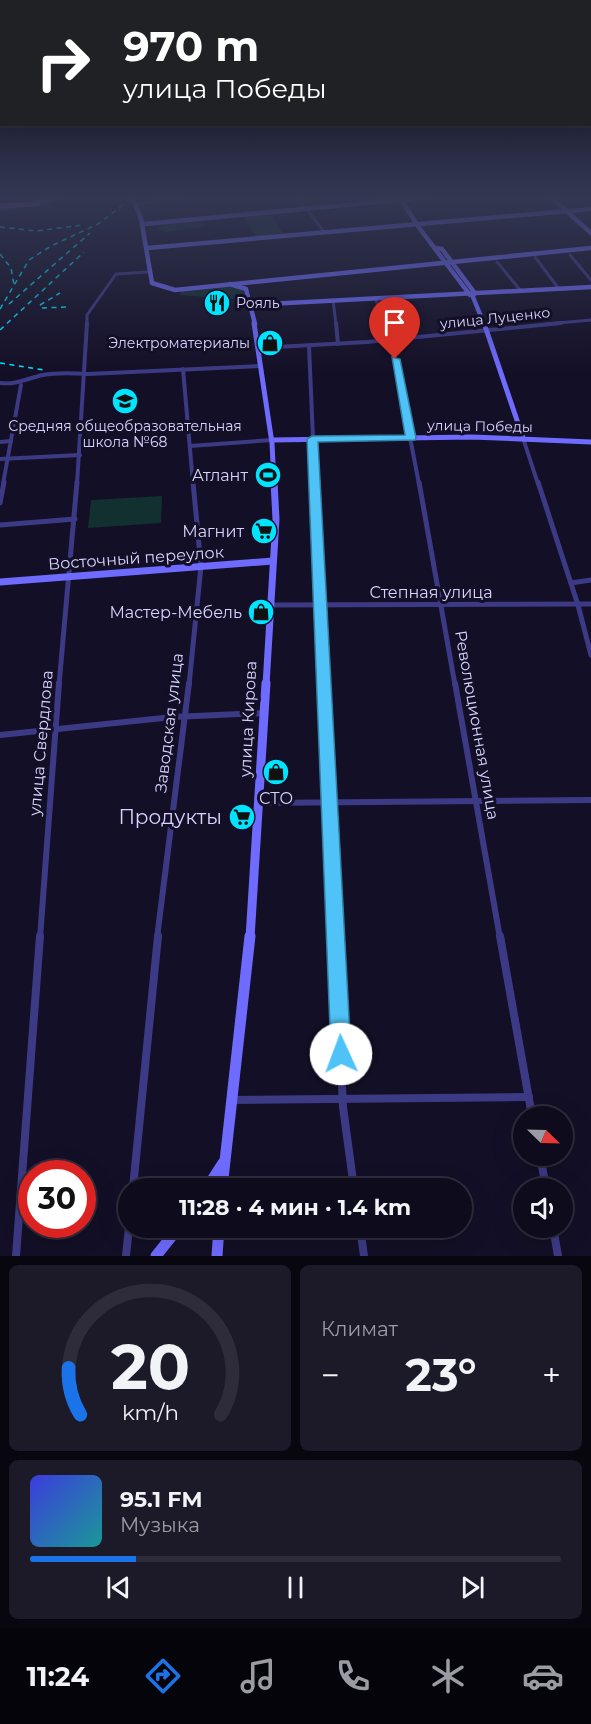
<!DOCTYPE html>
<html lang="ru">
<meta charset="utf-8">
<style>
:root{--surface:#0e0b1c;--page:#1c1929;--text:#f1f3f6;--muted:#9b9ba3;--line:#2e2b3b;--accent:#1a73e8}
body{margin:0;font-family:Montserrat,sans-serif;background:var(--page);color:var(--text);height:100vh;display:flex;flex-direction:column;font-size:22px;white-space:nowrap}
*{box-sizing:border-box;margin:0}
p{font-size:20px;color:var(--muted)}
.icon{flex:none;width:33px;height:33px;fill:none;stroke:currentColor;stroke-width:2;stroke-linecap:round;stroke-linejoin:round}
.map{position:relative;height:1256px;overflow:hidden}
.details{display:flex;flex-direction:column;gap:9px;padding:9px;background:#08060f;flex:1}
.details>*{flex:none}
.top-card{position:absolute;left:0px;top:0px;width:591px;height:126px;box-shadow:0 6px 24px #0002,0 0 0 2px var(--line);background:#202124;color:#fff;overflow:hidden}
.needle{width:39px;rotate:113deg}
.controls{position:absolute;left:513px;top:1106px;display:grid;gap:12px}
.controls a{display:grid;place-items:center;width:60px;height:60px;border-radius:50%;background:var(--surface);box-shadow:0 6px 24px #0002,0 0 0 2px var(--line);font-size:30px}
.speed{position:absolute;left:18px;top:1160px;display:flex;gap:12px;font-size:30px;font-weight:700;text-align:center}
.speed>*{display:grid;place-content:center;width:78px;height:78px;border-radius:50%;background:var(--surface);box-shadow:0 6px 24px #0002,0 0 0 2px var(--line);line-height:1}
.speed .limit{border:9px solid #d22;background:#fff;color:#111}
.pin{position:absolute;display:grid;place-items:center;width:51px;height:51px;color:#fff;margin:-62px -26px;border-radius:50% 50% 50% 0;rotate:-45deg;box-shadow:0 0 6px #0007}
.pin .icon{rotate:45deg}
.me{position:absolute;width:66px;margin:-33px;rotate:358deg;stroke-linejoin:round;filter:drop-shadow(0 0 4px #0008)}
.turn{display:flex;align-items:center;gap:21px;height:126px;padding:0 24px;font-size:27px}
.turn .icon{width:78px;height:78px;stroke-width:2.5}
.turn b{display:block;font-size:42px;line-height:51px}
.big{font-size:45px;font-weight:700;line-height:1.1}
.details .tile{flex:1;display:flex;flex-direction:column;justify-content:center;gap:9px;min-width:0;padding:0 21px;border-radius:9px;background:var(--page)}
.details .dial{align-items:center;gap:0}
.dial svg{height:156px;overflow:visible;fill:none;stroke:var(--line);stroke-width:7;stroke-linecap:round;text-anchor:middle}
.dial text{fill:var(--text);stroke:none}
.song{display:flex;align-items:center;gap:18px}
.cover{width:72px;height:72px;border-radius:9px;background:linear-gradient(135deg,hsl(240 70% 55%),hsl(180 70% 35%))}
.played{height:6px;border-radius:3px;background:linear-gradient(90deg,var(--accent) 20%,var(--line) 20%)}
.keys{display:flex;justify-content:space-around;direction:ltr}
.heat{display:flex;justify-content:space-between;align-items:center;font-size:33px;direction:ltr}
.details .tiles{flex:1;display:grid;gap:9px;grid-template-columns:1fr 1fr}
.tile:last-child{grid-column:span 2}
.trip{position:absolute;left:118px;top:1178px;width:354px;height:60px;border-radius:30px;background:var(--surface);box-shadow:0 6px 24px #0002,0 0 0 2px var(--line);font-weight:700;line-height:60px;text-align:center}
.tabs{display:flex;height:96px;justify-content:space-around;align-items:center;background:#06040b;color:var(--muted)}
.tabs .icon{width:42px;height:42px}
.tabs .selected{color:var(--accent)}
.tabs b{font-size:27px;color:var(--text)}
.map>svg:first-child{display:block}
</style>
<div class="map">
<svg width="591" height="1256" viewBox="0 0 591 1256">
<rect width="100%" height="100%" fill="#130f26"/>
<g fill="#12302f">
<polygon points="271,213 283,234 255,236 243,215"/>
<polygon points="195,221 206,223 206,226 167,232 156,228 163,224"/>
<polygon points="233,286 241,287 245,294 234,299 179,295 182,291"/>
<polygon points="162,496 161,523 88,528 91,500"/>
</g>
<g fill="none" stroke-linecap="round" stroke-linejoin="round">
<g stroke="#3d3a85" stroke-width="3">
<polyline points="294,197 306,208 324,232"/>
<polyline points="136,205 181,197"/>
<polyline points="33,206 49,204"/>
<polyline points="0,209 15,208"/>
<polyline points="570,255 591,280"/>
<polyline points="535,257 559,289"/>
<polyline points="497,262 521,291"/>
<polyline points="376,298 381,324"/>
<polyline points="333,300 336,324"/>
<polyline points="87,324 87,315 116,274 149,272"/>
<polyline points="546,324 591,320"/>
</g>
<g stroke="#3d3a85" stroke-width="4">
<polyline points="336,323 338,344"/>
<polyline points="381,323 384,340"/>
<polyline points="391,339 419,484"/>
<polyline points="309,346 315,484"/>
<polyline points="258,348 367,342 561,323"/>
<polyline points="183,369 193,484"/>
<path d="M0,383C17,385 28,378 43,375C58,372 73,373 88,374L260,366"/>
<polyline points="523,438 538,484"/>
<polyline points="0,442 11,441"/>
<polyline points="190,446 272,440"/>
<polyline points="0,459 80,455"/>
<polyline points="3,484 21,385"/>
<polyline points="77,484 87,323"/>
</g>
<g stroke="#3d3a85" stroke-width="5">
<polyline points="315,482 324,685"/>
<polyline points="419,482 455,685"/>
<polyline points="538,482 578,605 591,655"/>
<polyline points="0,503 4,482"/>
<polyline points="0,525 75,519"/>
<polyline points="571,583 591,580"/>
<polyline points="271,605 591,604"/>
<polyline points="59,685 77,482"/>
<polyline points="189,685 201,566 193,482"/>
</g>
<g stroke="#3d3a85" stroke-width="6">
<polyline points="324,683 335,938"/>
<polyline points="455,683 500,938"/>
<polyline points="0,735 173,717 264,713"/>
<polyline points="260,803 591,800"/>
<polyline points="40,938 59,683"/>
<polyline points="157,938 189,683"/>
</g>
<g stroke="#3d3a85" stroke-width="8">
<polyline points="335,936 343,1107 354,1188"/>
<polyline points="500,936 532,1116"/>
<polyline points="231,1100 529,1097"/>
<polyline points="540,1155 546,1188"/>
<polyline points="133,1188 158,936"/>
<polyline points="360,1227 364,1256"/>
<polyline points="553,1227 558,1256"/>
<polyline points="16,1256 40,936"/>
<polyline points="126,1256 129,1227"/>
</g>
<g stroke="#6f6bff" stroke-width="4.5">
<polyline points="132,197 141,218 152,283 175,290 591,248"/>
<polyline points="400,197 417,225 470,295"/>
<polyline points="551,197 591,233"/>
<polyline points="144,224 430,197"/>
<polyline points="147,248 591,209"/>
<polyline points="436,248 442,249 474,292 473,297 484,324"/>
<polyline points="230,284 246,289 255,324"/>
<polyline points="250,305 591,287"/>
</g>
<g stroke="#6f6bff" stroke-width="5">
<polyline points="254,323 272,443 274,484"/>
<polyline points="484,323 523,438"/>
<polyline points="272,440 472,437 591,442"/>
</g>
<g stroke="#6f6bff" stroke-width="7">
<polyline points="0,582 273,561"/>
<polyline points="266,685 276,519 274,482"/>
</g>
<polyline stroke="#6f6bff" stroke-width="9" points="250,938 266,683"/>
<g stroke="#6f6bff" stroke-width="11">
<polyline points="207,1188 223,1163"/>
<polyline points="222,1188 250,936"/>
<polyline points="156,1256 179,1227"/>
<polyline points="217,1256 219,1227"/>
</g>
<polyline stroke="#c25bff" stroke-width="5" points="0,206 33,204 61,197"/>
<g stroke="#00e5ff" stroke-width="1.5" stroke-dasharray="5 4.5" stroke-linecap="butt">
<polyline points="0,227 36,231 83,225"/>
<polyline points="0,254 11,268 14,285"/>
<polyline points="9,304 90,233"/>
<polyline points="40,305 60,293"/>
<polyline points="42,308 66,307"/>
<polyline points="0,309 29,260 51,246 98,224 128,201"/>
<polyline points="0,330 84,252"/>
<polyline points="0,363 44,370"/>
</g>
</g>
<linearGradient id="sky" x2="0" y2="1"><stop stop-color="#0a0815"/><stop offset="0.53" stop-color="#333752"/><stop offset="1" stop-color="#333752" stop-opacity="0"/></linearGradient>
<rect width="591" height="373" fill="url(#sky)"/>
<polygon fill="#4fc3f7" stroke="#337fa1" stroke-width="1.5" points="392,357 400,359 416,438 415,440 318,442 351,1054 348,1061 341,1064 334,1061 331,1054 307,439 312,436 405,435"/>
<defs>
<symbol id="restaurant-disc" viewBox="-11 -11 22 22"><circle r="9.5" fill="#00e5ff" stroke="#130f26"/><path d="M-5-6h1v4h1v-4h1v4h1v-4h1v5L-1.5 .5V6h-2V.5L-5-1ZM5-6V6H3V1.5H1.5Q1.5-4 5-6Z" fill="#111"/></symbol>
<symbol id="shop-disc" viewBox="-11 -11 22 22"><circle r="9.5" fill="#00e5ff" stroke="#130f26"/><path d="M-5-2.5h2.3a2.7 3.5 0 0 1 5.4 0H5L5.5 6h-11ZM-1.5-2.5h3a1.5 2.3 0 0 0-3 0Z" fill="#111"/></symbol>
<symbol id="school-disc" viewBox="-11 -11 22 22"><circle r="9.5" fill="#00e5ff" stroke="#130f26"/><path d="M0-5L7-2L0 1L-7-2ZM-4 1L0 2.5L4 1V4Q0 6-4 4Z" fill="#111"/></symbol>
<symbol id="stadium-disc" viewBox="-11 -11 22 22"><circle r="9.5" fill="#00e5ff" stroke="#130f26"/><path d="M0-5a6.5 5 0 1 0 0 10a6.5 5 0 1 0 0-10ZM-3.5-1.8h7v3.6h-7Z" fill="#111"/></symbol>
<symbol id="supermarket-disc" viewBox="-11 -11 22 22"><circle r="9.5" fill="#00e5ff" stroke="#130f26"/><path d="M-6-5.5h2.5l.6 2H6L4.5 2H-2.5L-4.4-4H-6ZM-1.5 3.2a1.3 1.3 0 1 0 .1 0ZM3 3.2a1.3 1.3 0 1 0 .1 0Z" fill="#111"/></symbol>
</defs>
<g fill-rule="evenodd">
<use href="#restaurant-disc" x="202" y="288" width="30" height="30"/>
<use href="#shop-disc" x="255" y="328" width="30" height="30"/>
<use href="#school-disc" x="110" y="386" width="30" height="30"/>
<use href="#stadium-disc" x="253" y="460" width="30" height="30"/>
<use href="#supermarket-disc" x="249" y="516" width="30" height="30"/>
<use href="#shop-disc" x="246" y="597" width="30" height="30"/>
<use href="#shop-disc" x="261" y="757" width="30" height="30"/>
<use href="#supermarket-disc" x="227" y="802" width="30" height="30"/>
</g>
<g text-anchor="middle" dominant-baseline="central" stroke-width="6" stroke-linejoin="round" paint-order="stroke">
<g font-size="14" fill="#d9d4ff" stroke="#130f26" text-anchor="start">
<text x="236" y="303">Рояль</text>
<text x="250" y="343" text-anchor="end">Электроматериалы</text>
<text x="125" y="426" text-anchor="middle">Средняя общеобразовательная<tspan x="125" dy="16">школа №68</tspan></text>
</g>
<g font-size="14" fill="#d9d4ff" stroke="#130f26">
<text transform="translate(495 318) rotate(-6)">улица Луценко</text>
<text transform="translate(480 426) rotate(1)">улица Победы</text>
</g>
<g font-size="16" fill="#d9d4ff" stroke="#130f26" text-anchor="end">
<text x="248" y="475">Атлант</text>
<text x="244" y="531">Магнит</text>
<text x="242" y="612">Мастер-Мебель</text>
<text x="276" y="798" text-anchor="middle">СТО</text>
</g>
<g font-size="16" fill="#d9d4ff" stroke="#130f26">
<text transform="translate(136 558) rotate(-4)">Восточный переулок</text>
<text x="431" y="592">Степная улица</text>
<text transform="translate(248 719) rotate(-87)">улица Кирова</text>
<text transform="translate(169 723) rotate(-83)">Заводская улица</text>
<text transform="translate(477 725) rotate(80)">Революционная улица</text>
<text transform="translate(41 743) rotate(-85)">улица Свердлова</text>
</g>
<g font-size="20" fill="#d9d4ff" stroke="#130f26" text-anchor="end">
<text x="222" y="817">Продукты</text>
</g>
</g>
</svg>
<div class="controls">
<a><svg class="needle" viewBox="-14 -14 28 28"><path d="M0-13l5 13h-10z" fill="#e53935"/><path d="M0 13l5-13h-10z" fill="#9b9ba3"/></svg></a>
<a><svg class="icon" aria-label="sound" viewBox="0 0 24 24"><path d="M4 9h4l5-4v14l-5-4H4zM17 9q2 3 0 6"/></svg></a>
</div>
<div class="speed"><div class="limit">30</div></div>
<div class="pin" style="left:395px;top:359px;background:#d93025"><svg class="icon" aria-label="arrive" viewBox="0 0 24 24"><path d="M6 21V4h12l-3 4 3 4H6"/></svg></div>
<svg class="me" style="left:341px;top:1054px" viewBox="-20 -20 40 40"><circle r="19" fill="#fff"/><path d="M0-13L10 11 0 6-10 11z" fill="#4fc3f7"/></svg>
<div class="trip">11:28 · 4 мин · 1.4 km</div>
<div class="top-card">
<div class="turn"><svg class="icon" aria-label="right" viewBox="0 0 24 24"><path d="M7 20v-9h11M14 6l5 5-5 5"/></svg><div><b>970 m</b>улица Победы</div></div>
</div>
</div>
<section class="details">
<div class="tiles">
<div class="tile dial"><svg viewBox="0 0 100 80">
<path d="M14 69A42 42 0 1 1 86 69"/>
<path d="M14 69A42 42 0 0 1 8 45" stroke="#1a73e8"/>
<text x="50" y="56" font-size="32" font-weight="700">20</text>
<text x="50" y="72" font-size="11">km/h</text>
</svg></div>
<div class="tile"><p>Климат</p>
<div class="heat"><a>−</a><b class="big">23°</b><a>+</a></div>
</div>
<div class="tile">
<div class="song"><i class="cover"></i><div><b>95.1 FM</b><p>Музыка</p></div></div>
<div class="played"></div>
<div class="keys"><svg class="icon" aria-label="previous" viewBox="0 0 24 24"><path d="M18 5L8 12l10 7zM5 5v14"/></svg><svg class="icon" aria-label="pause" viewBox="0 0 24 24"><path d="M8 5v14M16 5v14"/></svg><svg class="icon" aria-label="next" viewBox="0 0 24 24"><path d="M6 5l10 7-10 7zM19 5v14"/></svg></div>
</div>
</div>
</section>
<nav class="tabs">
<b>11:24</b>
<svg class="icon selected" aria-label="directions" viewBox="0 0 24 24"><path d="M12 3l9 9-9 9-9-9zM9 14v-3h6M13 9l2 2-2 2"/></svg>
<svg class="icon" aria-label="music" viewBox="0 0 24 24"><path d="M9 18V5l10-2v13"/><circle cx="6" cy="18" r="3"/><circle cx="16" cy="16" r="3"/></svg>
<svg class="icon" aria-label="phone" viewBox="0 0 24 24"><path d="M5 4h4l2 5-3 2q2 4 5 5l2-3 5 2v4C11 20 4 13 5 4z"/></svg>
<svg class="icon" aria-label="climate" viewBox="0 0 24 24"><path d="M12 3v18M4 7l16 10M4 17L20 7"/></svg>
<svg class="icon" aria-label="car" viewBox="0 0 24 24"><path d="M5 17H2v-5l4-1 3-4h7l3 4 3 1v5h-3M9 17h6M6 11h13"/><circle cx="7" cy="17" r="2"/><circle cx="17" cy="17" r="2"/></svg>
</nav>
